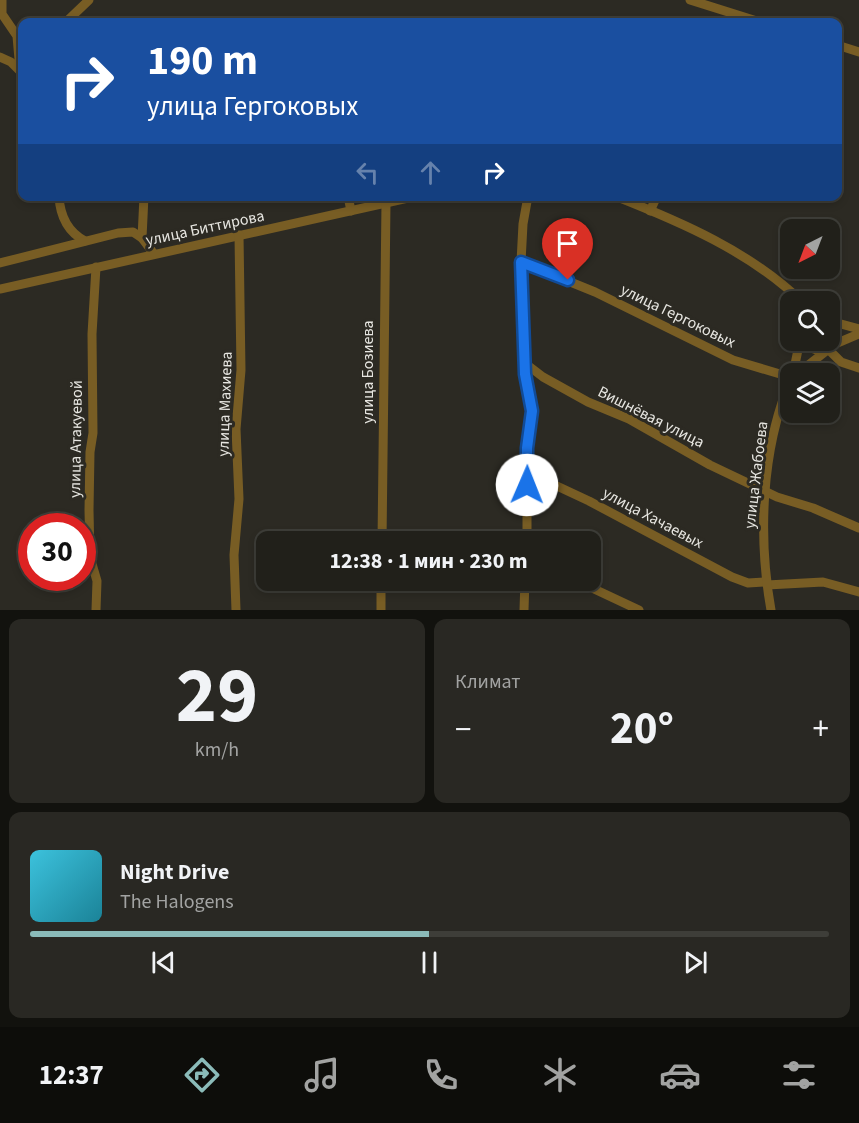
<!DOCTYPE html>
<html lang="ru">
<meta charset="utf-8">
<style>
:root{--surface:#21201a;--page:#292823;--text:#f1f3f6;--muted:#a2a3a2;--line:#3e3e39;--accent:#8bbbb9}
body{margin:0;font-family:"Source Sans 3",sans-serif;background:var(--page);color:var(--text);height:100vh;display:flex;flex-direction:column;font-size:22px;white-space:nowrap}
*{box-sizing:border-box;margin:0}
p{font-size:20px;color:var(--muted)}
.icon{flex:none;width:33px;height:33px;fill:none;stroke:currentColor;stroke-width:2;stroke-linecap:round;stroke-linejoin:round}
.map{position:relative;height:610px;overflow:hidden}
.sheet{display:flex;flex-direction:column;gap:9px;padding:9px;background:#12120e;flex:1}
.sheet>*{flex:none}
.top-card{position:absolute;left:18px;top:18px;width:824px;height:183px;border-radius:12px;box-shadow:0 3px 9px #0003,0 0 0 2px var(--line);background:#1a4fa0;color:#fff;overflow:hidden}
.needle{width:39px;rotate:222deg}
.controls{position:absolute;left:780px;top:219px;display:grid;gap:12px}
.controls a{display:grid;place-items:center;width:60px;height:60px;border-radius:12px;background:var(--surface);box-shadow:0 3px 9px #0003,0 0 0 2px var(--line);font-size:30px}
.speed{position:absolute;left:18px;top:513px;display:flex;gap:12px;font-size:30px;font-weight:700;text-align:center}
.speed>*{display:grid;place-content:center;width:78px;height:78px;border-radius:50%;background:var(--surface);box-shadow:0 3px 9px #0003,0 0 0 2px var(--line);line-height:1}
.speed .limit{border:9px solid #d22;background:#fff;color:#111}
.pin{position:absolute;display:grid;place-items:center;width:51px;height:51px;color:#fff;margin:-62px -26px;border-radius:50% 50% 50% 0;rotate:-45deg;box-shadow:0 0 6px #0007}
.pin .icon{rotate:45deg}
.me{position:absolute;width:66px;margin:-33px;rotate:1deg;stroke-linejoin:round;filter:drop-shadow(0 0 4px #0008)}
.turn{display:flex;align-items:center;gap:21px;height:126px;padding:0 30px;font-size:27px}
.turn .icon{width:78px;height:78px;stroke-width:2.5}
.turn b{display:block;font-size:42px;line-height:51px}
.lanes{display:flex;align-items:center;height:57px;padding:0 30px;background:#0003;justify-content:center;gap:30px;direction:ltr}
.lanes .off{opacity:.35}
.big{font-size:45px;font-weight:700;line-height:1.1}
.sheet .widget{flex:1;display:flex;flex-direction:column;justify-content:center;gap:9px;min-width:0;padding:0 21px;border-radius:12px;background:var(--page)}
.sheet .dial{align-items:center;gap:0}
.dial b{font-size:78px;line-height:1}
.song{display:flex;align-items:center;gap:18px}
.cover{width:72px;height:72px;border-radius:9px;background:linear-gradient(135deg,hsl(190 70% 55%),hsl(190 70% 35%))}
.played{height:6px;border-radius:3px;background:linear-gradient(90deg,var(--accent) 50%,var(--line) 50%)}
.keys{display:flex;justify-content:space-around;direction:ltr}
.heat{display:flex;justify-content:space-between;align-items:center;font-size:33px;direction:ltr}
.sheet .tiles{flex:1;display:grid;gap:9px;grid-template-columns:1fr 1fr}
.widget:last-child{grid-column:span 2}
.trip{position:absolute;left:256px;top:531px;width:345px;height:60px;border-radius:12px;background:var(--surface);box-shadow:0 3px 9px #0003,0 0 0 2px var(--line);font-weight:700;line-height:60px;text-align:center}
.dock{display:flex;height:96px;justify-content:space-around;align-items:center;background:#0d0d0a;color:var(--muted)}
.dock .icon{width:42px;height:42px}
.dock .selected{color:var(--accent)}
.dock b{font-size:27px;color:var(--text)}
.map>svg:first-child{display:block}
</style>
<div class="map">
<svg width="859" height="610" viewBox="0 0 859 610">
<rect width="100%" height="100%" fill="#2c2a23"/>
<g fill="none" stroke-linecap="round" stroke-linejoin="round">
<g stroke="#785d24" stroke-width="9">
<polyline points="2,0 2,14 17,36 20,71"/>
<polyline points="690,0 760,22"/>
<polyline points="66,22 89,0"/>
<polyline points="837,45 859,52"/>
<polyline points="0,57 11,62 19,70"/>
<path d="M59,196C60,216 68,232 85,241"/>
<polyline points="144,196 142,238 154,254"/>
<polyline points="348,196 351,211"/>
<path d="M615,196C681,222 751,252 802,302"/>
<polyline points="650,211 657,196"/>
<polyline points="521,262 595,292 733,360 790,377"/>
<polyline points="0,263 118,233 133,232 142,238"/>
<polyline points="96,267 92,334 93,433 90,452 89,510 90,557 97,581 96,610"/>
<polyline points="0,289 417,196"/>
<polyline points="830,321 859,329"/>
<path d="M804,340C810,350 818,352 828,349L841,362L859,368"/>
<polyline points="526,364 543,377 588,402 629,419 710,465 777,497 813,508 859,528"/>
<polyline points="793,374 800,340"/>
<polyline points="797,374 835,344 859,334"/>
<polyline points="527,472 589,501 732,577 748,583 766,582"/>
<polyline points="382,542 386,203"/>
<polyline points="527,542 527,448 532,411 525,374 521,262 523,224 528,196"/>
<polyline points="575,580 639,610"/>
<polyline points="767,585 823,582 859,592"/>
<polyline points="236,610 234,555 239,499 236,429 241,370 239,235"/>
<polyline points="381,610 381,580"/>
<polyline points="524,610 525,580"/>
<path d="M771,610C758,537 761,451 790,381"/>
</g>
</g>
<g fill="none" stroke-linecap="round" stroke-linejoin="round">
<defs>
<polyline id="route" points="527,485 527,448 532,411 525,374 521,262 568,280"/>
</defs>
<use href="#route" stroke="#114b97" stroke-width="15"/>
<use href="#route" stroke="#1a73e8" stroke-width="10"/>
</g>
<g text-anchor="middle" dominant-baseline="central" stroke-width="6" stroke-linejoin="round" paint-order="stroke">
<g font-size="16" fill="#e7e6e1" stroke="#2c2a23">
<text transform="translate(205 228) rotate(-12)">улица Биттирова</text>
<text transform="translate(678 316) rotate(26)">улица Гергоковых</text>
<text transform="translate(368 372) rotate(-90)">улица Бозиева</text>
<text transform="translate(225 404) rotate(-88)">улица Махиева</text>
<text transform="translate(651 417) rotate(27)">Вишнёвая улица</text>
<text transform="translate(76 439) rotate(-89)">улица Атакуевой</text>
<text transform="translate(756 475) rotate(-83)">улица Жабоева</text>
<text transform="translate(653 518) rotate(28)">улица Хачаевых</text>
</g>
</g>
</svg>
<div class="controls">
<a><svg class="needle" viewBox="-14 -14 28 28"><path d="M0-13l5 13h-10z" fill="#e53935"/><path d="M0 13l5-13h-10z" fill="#a2a3a2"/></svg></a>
<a><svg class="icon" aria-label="search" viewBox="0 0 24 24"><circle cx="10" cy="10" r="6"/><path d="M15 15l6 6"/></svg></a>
<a><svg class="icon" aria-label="layers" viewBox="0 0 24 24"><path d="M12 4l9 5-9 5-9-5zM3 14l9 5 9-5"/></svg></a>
</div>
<div class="speed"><div class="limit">30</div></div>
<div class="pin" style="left:568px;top:280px;background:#d93025"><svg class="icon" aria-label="arrive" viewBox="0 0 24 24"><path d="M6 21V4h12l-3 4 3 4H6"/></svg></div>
<svg class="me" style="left:527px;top:485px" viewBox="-20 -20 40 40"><circle r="19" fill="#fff"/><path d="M0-13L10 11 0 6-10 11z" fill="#1a73e8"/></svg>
<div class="trip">12:38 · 1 мин · 230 m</div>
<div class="top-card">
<div class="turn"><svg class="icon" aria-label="right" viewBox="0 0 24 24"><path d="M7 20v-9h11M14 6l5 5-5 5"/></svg><div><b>190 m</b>улица Гергоковых</div></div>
<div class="lanes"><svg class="icon off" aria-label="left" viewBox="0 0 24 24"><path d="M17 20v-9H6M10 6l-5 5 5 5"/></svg><svg class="icon off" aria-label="ahead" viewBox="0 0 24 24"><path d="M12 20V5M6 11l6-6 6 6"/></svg><svg class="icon" aria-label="right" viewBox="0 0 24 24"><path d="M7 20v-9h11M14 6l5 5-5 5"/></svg></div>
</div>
</div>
<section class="sheet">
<div class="tiles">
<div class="widget dial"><b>29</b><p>km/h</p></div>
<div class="widget"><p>Климат</p>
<div class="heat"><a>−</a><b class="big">20°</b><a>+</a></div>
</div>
<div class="widget">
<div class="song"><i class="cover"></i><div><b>Night Drive</b><p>The Halogens</p></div></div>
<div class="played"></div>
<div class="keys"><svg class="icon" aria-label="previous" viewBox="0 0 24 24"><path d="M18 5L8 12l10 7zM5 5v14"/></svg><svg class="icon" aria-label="pause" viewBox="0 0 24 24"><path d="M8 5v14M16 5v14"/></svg><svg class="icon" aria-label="next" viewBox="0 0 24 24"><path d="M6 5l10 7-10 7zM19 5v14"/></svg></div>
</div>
</div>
</section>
<nav class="dock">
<b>12:37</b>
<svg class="icon selected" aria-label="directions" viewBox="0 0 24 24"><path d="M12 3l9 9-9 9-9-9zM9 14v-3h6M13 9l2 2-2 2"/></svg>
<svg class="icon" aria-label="music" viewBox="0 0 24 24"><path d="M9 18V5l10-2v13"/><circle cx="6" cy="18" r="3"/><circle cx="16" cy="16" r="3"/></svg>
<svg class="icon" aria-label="phone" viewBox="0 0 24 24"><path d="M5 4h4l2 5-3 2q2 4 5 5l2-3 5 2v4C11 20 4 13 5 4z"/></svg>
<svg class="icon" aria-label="climate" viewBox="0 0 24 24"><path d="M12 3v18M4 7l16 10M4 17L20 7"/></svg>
<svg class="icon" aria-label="car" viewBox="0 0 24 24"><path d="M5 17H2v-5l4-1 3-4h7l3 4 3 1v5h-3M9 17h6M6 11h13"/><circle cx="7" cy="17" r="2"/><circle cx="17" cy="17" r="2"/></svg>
<svg class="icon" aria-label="filters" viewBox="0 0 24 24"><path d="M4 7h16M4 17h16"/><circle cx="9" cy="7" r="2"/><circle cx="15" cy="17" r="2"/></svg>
</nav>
